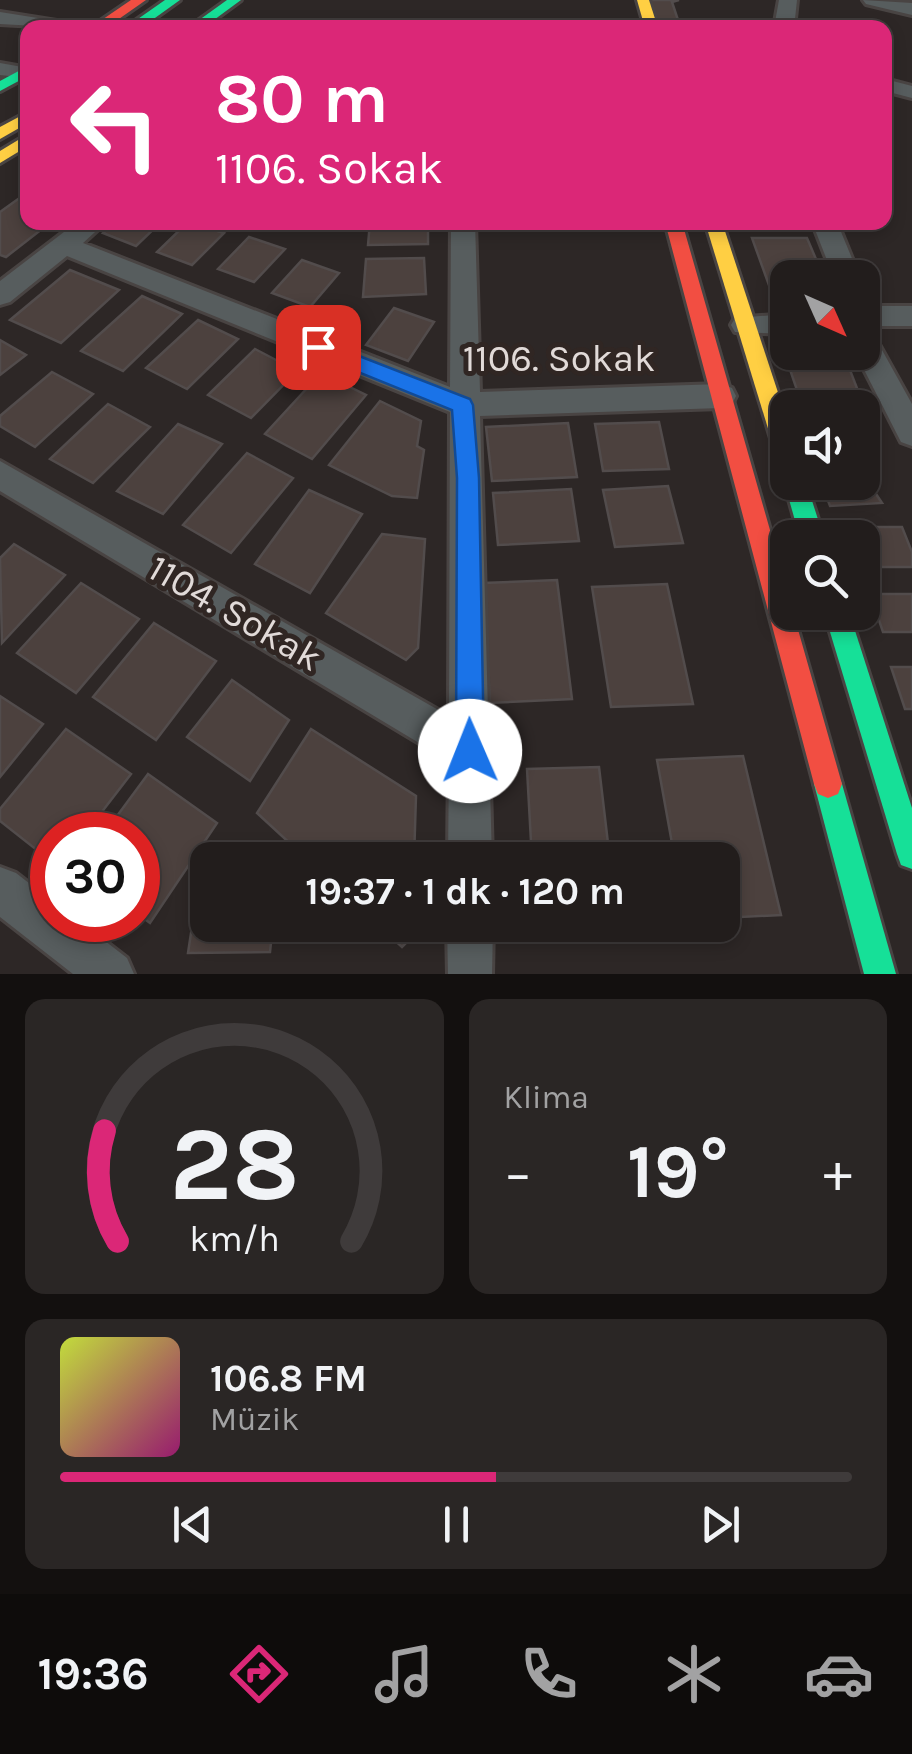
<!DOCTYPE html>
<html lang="tr">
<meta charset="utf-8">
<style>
:root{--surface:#221d1c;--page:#2a2625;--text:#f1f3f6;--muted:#a2a2a3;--line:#3f3b3b;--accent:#db2777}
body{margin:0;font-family:Karla,sans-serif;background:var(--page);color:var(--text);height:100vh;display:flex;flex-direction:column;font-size:38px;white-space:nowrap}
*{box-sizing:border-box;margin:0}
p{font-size:32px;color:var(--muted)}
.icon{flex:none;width:55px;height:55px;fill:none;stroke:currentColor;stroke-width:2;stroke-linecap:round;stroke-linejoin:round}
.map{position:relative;height:974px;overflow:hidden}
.side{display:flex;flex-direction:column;gap:25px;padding:25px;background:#13100f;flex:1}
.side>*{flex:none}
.top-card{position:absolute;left:20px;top:20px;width:872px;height:210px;border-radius:20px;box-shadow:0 5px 15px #0003,0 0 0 2px var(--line);background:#db2777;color:#fff;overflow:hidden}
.needle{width:65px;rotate:135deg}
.controls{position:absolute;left:770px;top:260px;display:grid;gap:20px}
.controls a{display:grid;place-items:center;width:110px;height:110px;border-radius:20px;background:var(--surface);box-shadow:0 5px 15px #0003,0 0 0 2px var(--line);font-size:50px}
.speed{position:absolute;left:30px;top:812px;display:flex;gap:20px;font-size:50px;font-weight:700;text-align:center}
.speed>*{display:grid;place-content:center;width:130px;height:130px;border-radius:50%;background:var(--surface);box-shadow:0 5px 15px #0003,0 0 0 2px var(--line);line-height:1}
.speed .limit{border:15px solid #d22;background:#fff;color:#111}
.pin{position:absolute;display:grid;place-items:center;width:85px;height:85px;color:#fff;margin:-42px;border-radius:20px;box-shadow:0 5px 15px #0006}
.me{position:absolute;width:110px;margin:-55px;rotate:359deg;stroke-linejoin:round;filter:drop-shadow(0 0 8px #0008)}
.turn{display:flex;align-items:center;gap:35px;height:210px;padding:0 30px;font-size:45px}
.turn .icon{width:130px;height:130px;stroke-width:2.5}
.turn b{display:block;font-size:70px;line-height:85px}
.big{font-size:75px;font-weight:700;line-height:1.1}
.side .tile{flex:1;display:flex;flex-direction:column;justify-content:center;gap:15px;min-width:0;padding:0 35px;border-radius:20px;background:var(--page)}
.side .dial{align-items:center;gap:0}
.dial svg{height:260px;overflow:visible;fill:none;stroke:var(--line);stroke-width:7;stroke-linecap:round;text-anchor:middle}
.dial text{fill:var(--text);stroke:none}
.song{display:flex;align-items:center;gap:30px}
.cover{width:120px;height:120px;border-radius:15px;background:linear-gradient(135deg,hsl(70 70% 55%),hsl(320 70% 35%))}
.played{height:10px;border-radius:5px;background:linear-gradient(90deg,var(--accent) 55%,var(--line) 55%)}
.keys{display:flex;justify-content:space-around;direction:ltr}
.heat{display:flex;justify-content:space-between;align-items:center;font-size:55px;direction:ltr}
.side .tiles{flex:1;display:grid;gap:25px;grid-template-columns:1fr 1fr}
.tile:last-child{grid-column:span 2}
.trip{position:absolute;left:190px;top:842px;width:550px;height:100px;border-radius:20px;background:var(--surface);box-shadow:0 5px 15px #0003,0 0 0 2px var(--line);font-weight:700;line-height:100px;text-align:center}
.tabs{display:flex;height:160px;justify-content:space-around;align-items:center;background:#0e0c0b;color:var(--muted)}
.tabs .icon{width:70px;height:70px}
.tabs .on{color:var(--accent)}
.tabs b{font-size:45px;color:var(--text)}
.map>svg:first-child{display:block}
</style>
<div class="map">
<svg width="912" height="974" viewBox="0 0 912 974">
<rect width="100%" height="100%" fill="#2d2726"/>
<g fill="#4c413e" stroke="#524c4c" stroke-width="2.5">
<polygon points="650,0 679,0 672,2 678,20 656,20"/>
<polygon points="28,192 28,222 51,222 6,257 0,255 0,212"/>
<polygon points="115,222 161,222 136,246 103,233"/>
<polygon points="188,222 224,233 192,265 157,252"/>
<polygon points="370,222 428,222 428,244 368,245"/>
<polygon points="249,237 285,249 254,282 218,269"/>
<polygon points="752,238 807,238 824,278 788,278 788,288 770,288"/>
<polygon points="424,258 426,294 363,297 366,259"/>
<polygon points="302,260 339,273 310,307 272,293"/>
<polygon points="70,270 119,290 61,343 10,320"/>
<polygon points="142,296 182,314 123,371 81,351"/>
<polygon points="394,308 434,322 408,361 366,345"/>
<polygon points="198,320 238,339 187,389 146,368"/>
<polygon points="779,337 788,337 788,352 843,352 860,396 799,396"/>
<polygon points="0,340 26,355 0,375"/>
<polygon points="255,349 297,371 251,418 208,395"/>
<polygon points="52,372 93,394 35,447 0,426 0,416"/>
<polygon points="321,373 366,395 312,459 265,434"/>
<polygon points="380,401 421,421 417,446 424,450 417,498 392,496 329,465"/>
<polygon points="108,404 150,427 93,483 50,459"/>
<polygon points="659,422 669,469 603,471 595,424"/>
<polygon points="568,423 577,477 492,481 486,427"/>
<polygon points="178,424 222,444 163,514 117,491"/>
<polygon points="247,453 293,478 231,553 183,525"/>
<polygon points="862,473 882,503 830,506 821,482 862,482"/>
<polygon points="668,486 683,543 615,547 603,490"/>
<polygon points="571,489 579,541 498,545 493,493"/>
<polygon points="309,490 362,514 310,593 255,564"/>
<polygon points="835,527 902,527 912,552 912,567 862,567 862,538 838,538"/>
<polygon points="382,534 425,539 418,648 406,660 326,613"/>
<polygon points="14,544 65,575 2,643 0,558"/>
<polygon points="557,580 572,699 490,703 483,583"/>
<polygon points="81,583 139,619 76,693 17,653"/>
<polygon points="667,584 693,704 611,707 592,587"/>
<polygon points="870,594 912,594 912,632 883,632"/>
<polygon points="154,623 216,661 156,740 93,697"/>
<polygon points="891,667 912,667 912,709 905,709"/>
<polygon points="232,680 289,720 250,781 187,737"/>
<polygon points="0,696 43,724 0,777"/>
<polygon points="66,729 131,774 84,835 52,835 52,862 0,821 0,809"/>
<polygon points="311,729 416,796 414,860 308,860 257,813"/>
<polygon points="743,756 781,915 722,918 722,860 675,860 657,760"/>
<polygon points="599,767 610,860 532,860 527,769"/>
<polygon points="148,774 217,823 150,923 138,914 138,835 103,835"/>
<polygon points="208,879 208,925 273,925 270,952 188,953 199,880"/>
<polygon points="378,925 412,925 411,938 402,947"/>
</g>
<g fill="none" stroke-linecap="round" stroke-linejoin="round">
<defs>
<g id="street">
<polygon points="779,0 797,0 794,28 774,28"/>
<polygon points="863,0 912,3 912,15 866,4"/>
<polygon points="0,12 63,22 72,28 0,24"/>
<polygon points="0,63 28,68 28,78 0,75"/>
<polygon points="885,79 912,86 912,98 885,91"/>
<polygon points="77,222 106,222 83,243 450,387 451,222 475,222 480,392 721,384 732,388 736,396 732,404 721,408 480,416 492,860 448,860 449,761 0,491 0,461 449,716 450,412 67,256 10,302 0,305 0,281"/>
<polygon points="812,222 837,222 860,278 834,278"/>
<rect x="862" y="306" width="50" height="20"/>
<polygon points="788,314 788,334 735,332 731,325 735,318"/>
<polygon points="862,329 872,332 912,404 912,446 901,442 855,352 862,352"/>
<polygon points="0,867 16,873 52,901 52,920 78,920 127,958 134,974 73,974 0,917"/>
<polygon points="447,925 493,925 492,974 448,974"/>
</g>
<g id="fast">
<polygon points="165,0 180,0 141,28 125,28"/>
<polygon points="227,0 241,0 203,28 188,28"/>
<polygon points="28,66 28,76 0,91 0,81"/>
<polygon points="788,475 788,482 806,482 824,538 800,538 784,482"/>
<polygon points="824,612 849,612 912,808 912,869 901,865 897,854"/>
<polygon points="828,770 838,774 842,784 896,974 864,974 814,784 818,774"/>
</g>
<g id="slow">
<polygon points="637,0 649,0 658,28 645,28"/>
<polygon points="28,112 28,123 0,139 0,127"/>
<polygon points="28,134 28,146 0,163 0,151"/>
<polygon points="705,222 722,222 788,423 788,467 780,464 777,458"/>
</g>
<g id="jam">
<polygon points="131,0 146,0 106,28 90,28"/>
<polygon points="665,222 682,222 788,593 788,612 793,612 842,784 838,794 828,798 818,794 814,784"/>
</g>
</defs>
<use href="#street" stroke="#494443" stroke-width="6"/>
<use href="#fast" stroke="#494443" stroke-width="6"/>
<use href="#slow" stroke="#494443" stroke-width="6"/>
<use href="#jam" stroke="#494443" stroke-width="6"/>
<use href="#street" fill="#575d5e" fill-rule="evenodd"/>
<use href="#fast" fill="#16e098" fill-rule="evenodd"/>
<use href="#slow" fill="#ffcf43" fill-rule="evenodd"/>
<use href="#jam" fill="#f24e42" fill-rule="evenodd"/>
</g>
<polygon fill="#1a73e8" stroke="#114b97" stroke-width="2.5" points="318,340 470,399 473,405 479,478 484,751 480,761 470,765 460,761 456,751 457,478 452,410 311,353 311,342"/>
<g text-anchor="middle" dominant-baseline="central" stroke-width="10" stroke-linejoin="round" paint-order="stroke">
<g font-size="38" fill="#e1dad8" stroke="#302623">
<text x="559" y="358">1106. Sokak</text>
<text transform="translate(235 613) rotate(30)">1104. Sokak</text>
</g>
</g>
</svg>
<div class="controls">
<a><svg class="needle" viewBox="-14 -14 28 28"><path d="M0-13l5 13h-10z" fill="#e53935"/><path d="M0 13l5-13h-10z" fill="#a2a2a3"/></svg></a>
<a><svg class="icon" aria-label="sound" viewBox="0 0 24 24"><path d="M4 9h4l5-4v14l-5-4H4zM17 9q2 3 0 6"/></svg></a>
<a><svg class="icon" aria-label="search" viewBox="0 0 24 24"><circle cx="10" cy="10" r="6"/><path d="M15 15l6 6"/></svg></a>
</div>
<div class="speed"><div class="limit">30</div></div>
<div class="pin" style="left:318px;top:347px;background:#d93025"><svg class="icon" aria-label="arrive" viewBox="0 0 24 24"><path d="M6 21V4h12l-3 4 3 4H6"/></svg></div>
<svg class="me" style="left:470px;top:751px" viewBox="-20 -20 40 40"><circle r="19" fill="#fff"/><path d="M0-13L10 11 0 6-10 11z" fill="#1a73e8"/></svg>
<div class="trip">19:37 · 1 dk · 120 m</div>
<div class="top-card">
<div class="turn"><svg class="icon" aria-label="left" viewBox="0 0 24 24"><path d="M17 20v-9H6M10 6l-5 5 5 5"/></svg><div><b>80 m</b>1106. Sokak</div></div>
</div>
</div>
<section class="side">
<div class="tiles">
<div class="tile dial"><svg viewBox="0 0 100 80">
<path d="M14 69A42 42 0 1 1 86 69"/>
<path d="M14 69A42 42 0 0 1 10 35" stroke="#db2777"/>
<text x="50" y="56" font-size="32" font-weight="700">28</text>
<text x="50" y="72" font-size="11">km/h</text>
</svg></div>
<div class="tile"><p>Klima</p>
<div class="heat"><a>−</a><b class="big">19°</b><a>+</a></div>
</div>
<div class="tile">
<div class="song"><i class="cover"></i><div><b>106.8 FM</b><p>Müzik</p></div></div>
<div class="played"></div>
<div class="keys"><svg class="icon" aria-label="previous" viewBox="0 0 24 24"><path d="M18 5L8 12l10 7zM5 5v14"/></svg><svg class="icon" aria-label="pause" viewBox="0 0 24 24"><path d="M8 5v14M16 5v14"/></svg><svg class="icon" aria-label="next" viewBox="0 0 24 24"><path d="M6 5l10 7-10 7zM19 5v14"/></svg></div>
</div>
</div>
</section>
<nav class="tabs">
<b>19:36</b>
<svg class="icon on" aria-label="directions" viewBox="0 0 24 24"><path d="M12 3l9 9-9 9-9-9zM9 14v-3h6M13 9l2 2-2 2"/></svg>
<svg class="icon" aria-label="music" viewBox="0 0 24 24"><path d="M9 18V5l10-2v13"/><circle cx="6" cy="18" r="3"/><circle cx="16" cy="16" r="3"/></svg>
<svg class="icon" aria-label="phone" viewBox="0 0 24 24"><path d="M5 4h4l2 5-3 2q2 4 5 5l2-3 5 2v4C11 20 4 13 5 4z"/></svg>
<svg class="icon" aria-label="climate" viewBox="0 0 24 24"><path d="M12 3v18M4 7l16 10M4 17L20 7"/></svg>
<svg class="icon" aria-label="car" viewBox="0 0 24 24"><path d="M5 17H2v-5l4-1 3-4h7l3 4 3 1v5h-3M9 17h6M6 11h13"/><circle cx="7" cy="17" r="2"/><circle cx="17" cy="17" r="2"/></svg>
</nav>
